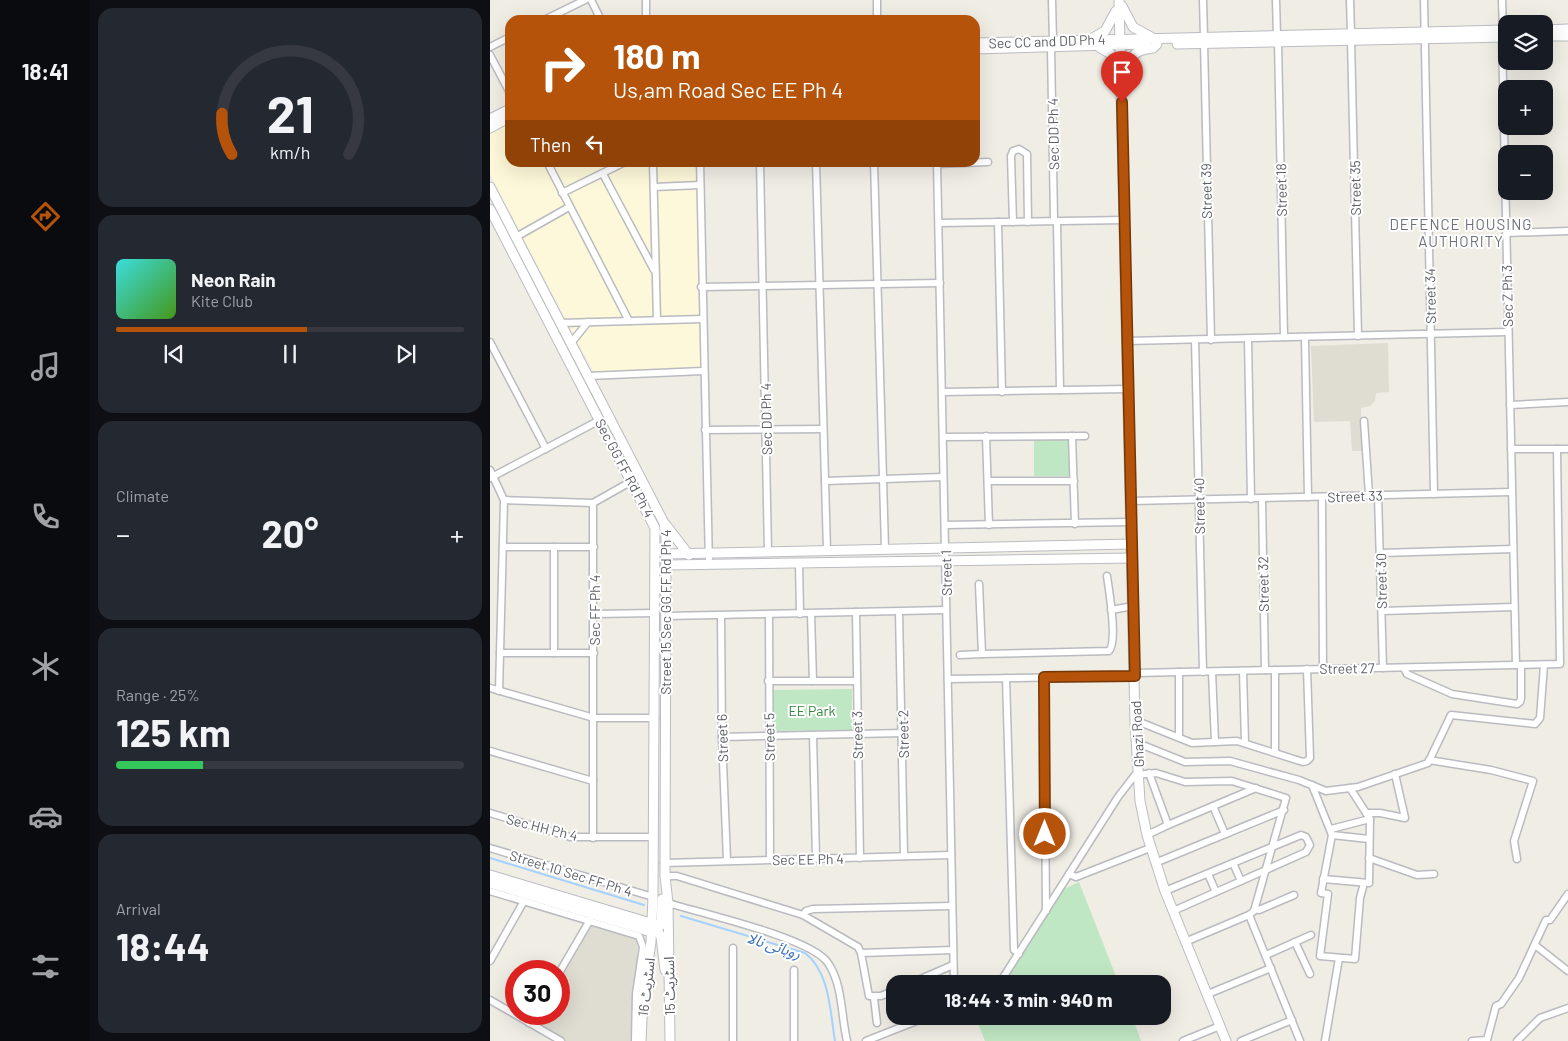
<!DOCTYPE html>
<meta charset="utf-8">
<style>
:root{--surface:#171b24;--page:#242831;--text:#f1f3f6;--muted:#9ea1a6;--line:#363941;--accent:#b45309}
body{margin:0;font-family:Barlow,"Noto Sans Arabic",sans-serif;background:var(--page);color:var(--text);height:100vh;display:flex;flex-direction:column;font-size:19px;white-space:nowrap}
*{box-sizing:border-box;margin:0}
p{font-size:16px;color:var(--muted)}
.icon{flex:none;width:28px;height:28px;fill:none;stroke:currentColor;stroke-width:2;stroke-linecap:round;stroke-linejoin:round}
.map{position:relative;flex:1;overflow:hidden}
.details{display:flex;flex-direction:column;gap:8px;padding:8px;background:#0d0f14;width:400px}
.details>*{flex:none}
.guide{position:absolute;left:15px;top:15px;width:475px;height:152px;border-radius:15px;box-shadow:0 5px 20px #0002;background:#b45309;color:#fff;overflow:hidden}
.tools{position:absolute;left:1008px;top:15px;display:grid;gap:10px}
.tools a{display:grid;place-items:center;width:55px;height:55px;border-radius:10px;background:var(--surface);box-shadow:0 5px 20px #0002;font-size:25px}
.speed{position:absolute;left:15px;top:960px;display:flex;gap:10px;font-size:25px;font-weight:700;text-align:center}
.speed>*{display:grid;place-content:center;width:65px;height:65px;border-radius:50%;background:var(--surface);box-shadow:0 5px 20px #0002;line-height:1}
.speed .limit{border:8px solid #d22;background:#fff;color:#111}
.pin{position:absolute;display:grid;place-items:center;width:42px;height:42px;color:#fff;margin:-51px -21px;border-radius:50% 50% 50% 0;rotate:-45deg;box-shadow:0 0 5px #0007}
.pin .icon{rotate:45deg}
.me{position:absolute;width:55px;margin:-28px;rotate:0deg;stroke-linejoin:round;filter:drop-shadow(0 0 4px #0008)}
.turn{display:flex;align-items:center;gap:18px;height:105px;padding:0 25px;font-size:22px}
.turn .icon{width:65px;height:65px;stroke-width:2.5}
.turn b{display:block;font-size:35px;line-height:42px}
.then{display:flex;align-items:center;height:48px;padding:0 25px;background:#0003;gap:10px;font-size:19px}
.big{font-size:38px;font-weight:700;line-height:1.1}
.details .card{flex:1;display:flex;flex-direction:column;justify-content:center;gap:8px;min-width:0;padding:0 18px;border-radius:15px;background:var(--page)}
.details .dial{align-items:center;gap:0}
.dial svg{height:130px;overflow:visible;fill:none;stroke:var(--line);stroke-width:7;stroke-linecap:round;text-anchor:middle}
.dial text{fill:var(--text);stroke:none}
.song{display:flex;align-items:center;gap:15px}
.cover{width:60px;height:60px;border-radius:8px;background:linear-gradient(135deg,hsl(180 70% 55%),hsl(100 70% 35%))}
.played{height:5px;border-radius:2px;background:linear-gradient(90deg,var(--accent) 55%,var(--line) 55%)}
.keys{display:flex;justify-content:space-around;direction:ltr}
.heat{display:flex;justify-content:space-between;align-items:center;font-size:28px;direction:ltr}
.charge{height:8px;border-radius:4px;background:linear-gradient(90deg,#34c759 25%,var(--line) 0)}
.trip{position:absolute;left:396px;top:975px;width:285px;height:50px;border-radius:15px;background:var(--surface);box-shadow:0 5px 20px #0002;font-weight:700;line-height:50px;text-align:center}
main{display:flex;flex:1;min-height:0}
.dock{display:flex;flex-direction:column;width:90px;justify-content:space-around;align-items:center;background:#090b0e;color:var(--muted)}
.dock .icon{width:35px;height:35px}
.dock .current{color:var(--accent)}
.dock b{font-size:22px;color:var(--text)}
.map>svg:first-child{display:block}
</style>
<main>
<nav class="dock">
<b>18:41</b>
<svg class="icon current" aria-label="directions" viewBox="0 0 24 24"><path d="M12 3l9 9-9 9-9-9zM9 14v-3h6M13 9l2 2-2 2"/></svg>
<svg class="icon" aria-label="music" viewBox="0 0 24 24"><path d="M9 18V5l10-2v13"/><circle cx="6" cy="18" r="3"/><circle cx="16" cy="16" r="3"/></svg>
<svg class="icon" aria-label="phone" viewBox="0 0 24 24"><path d="M5 4h4l2 5-3 2q2 4 5 5l2-3 5 2v4C11 20 4 13 5 4z"/></svg>
<svg class="icon" aria-label="climate" viewBox="0 0 24 24"><path d="M12 3v18M4 7l16 10M4 17L20 7"/></svg>
<svg class="icon" aria-label="car" viewBox="0 0 24 24"><path d="M5 17H2v-5l4-1 3-4h7l3 4 3 1v5h-3M9 17h6M6 11h13"/><circle cx="7" cy="17" r="2"/><circle cx="17" cy="17" r="2"/></svg>
<svg class="icon" aria-label="filters" viewBox="0 0 24 24"><path d="M4 7h16M4 17h16"/><circle cx="9" cy="7" r="2"/><circle cx="15" cy="17" r="2"/></svg>
</nav>
<section class="details">
<div class="card dial"><svg viewBox="0 0 100 80">
<path d="M14 69A42 42 0 1 1 86 69"/>
<path d="M14 69A42 42 0 0 1 8 44" stroke="#b45309"/>
<text x="50" y="56" font-size="32" font-weight="700">21</text>
<text x="50" y="72" font-size="11">km/h</text>
</svg></div>
<div class="card">
<div class="song"><i class="cover"></i><div><b>Neon Rain</b><p>Kite Club</p></div></div>
<div class="played"></div>
<div class="keys"><svg class="icon" aria-label="previous" viewBox="0 0 24 24"><path d="M18 5L8 12l10 7zM5 5v14"/></svg><svg class="icon" aria-label="pause" viewBox="0 0 24 24"><path d="M8 5v14M16 5v14"/></svg><svg class="icon" aria-label="next" viewBox="0 0 24 24"><path d="M6 5l10 7-10 7zM19 5v14"/></svg></div>
</div>
<div class="card"><p>Climate</p>
<div class="heat"><a>−</a><b class="big">20°</b><a>+</a></div>
</div>
<div class="card"><p>Range · 25%</p><b class="big">125 km</b><div class="charge"></div></div>
<div class="card"><p>Arrival</p><b class="big">18:44</b></div>
</section>
<div class="map">
<svg width="1078" height="1041" viewBox="0 0 1078 1041">
<rect width="100%" height="100%" fill="#efede4"/>
<polygon fill="#fef8da" points="20,123 20,162 207,163 211,369 104,373 0,174 0,133"/>
<g fill="#dfdcd2">
<polygon points="898,343 899,392 886,393 885,401 880,406 871,408 872,451 862,451 860,421 824,422 821,346"/>
<polygon points="101,921 148,938 143,1041 76,1041 42,1021 46,1014 69,1014 69,976"/>
</g>
<g fill="#c0e7c3">
<polygon points="580,439 580,476 544,476 544,440"/>
<polygon points="362,689 362,730 283,731 282,690"/>
<polygon points="589,882 629,984 514,984 574,889"/>
<polygon points="491,1016 642,1016 651,1041 495,1041 487,1021"/>
</g>
<g fill="none" stroke-linecap="round" stroke-linejoin="round">
<g stroke="#a4d1ff" stroke-width="2">
<polyline points="0,858 154,905"/>
<path d="M191,916L315,953C340,972 340,1012 345,1041"/>
</g>
<defs>
<g id="street">
<polyline points="101,0 111,20"/>
<polyline points="156,0 156,20"/>
<polyline points="387,0 387,20"/>
<polyline points="562,0 563,41"/>
<polyline points="713,0 714,37"/>
<polyline points="786,0 787,36"/>
<polyline points="860,0 861,34"/>
<polyline points="934,0 944,494"/>
<polyline points="1012,0 1013,31"/>
<polyline points="54,20 95,0"/>
<polyline points="1012,37 1026,665"/>
<polyline points="861,40 868,336"/>
<polyline points="788,42 794,337"/>
<polyline points="714,43 721,340"/>
<polyline points="0,47 20,37"/>
<polyline points="561,47 564,220"/>
<polyline points="0,55 20,93"/>
<polyline points="57,162 139,321"/>
<polyline points="163,162 167,320"/>
<polyline points="210,162 219,565"/>
<polyline points="270,162 278,552"/>
<polyline points="326,162 337,551"/>
<polyline points="384,162 395,549"/>
<polyline points="447,162 464,984"/>
<polyline points="447,164 498,162"/>
<polyline points="113,174 164,270"/>
<polyline points="164,187 210,185"/>
<polyline points="72,193 135,162"/>
<polyline points="508,222 512,392"/>
<polyline points="523,222 521,156 523,151 529,149 537,154 538,222"/>
<polyline points="567,222 570,390"/>
<polyline points="449,223 634,220"/>
<polyline points="1016,233 1078,231"/>
<polyline points="26,237 79,207"/>
<polyline points="211,287 450,283"/>
<polyline points="71,323 212,319"/>
<polyline points="815,338 818,497"/>
<polyline points="758,339 761,499"/>
<polyline points="705,340 713,672"/>
<polyline points="637,341 1017,332"/>
<polyline points="0,342 56,449"/>
<polyline points="81,343 98,322"/>
<polyline points="98,376 213,371"/>
<polyline points="453,392 638,389"/>
<polyline points="1020,405 1078,402"/>
<polyline points="874,421 879,495"/>
<polyline points="215,430 333,429"/>
<polyline points="496,436 499,525"/>
<polyline points="582,436 585,524"/>
<polyline points="454,437 595,436"/>
<polyline points="1021,449 1078,449"/>
<polyline points="0,470 14,500 9,691"/>
<polyline points="0,478 110,420"/>
<polyline points="335,481 453,477"/>
<polyline points="498,481 584,481"/>
<polyline points="888,495 893,668"/>
<polyline points="832,497 833,669"/>
<polyline points="772,499 775,670"/>
<polyline points="14,500 103,503 142,481"/>
<polyline points="641,501 1021,492"/>
<polyline points="103,503 103,838"/>
<polyline points="455,525 641,522"/>
<polyline points="13,547 104,547"/>
<polyline points="891,553 1023,549"/>
<polyline points="309,563 310,614"/>
<path d="M489,584L492,654L619,651C628,641 619,591 617,576"/>
<polyline points="621,610 643,606"/>
<polyline points="892,611 1023,607"/>
<polyline points="366,612 370,858"/>
<polyline points="409,612 414,856"/>
<polyline points="104,614 165,613"/>
<polyline points="321,614 323,681"/>
<polyline points="279,615 280,859"/>
<polyline points="176,616 456,610"/>
<polyline points="231,616 232,737 237,860"/>
<polyline points="10,653 104,653"/>
<polyline points="64,653 64,547"/>
<polyline points="470,655 492,654"/>
<polyline points="914,668 917,674 962,694 1027,704 1030,702 1031,698 1031,665"/>
<polyline points="753,671 755,743"/>
<polyline points="722,672 725,742"/>
<polyline points="645,673 1070,664 1067,449"/>
<polyline points="554,677 556,911"/>
<polyline points="516,678 524,950 529,954"/>
<polyline points="458,679 645,676"/>
<polyline points="278,681 366,681"/>
<polyline points="0,688 104,718 165,718"/>
<polyline points="645,723 652,723 702,743 747,741 813,762 817,761 820,758 817,669"/>
<polyline points="323,735 326,858"/>
<polyline points="232,737 413,733"/>
<polyline points="689,737 689,672"/>
<polyline points="646,747 655,746 695,762 740,761 809,780 836,791 868,787 938,763 961,715 1045,724 1050,718 1054,665"/>
<polyline points="0,751 103,781"/>
<polyline points="785,752 785,670"/>
<polyline points="939,760 1001,770 1043,781 1024,841 1027,859"/>
<polyline points="659,773 678,825 766,788"/>
<polyline points="822,785 842,835 831,893 838,894 830,956 865,959 870,898 874,883"/>
<polyline points="723,806 735,834"/>
<polyline points="0,813 80,837 164,837"/>
<polyline points="876,813 890,813 915,818 905,774"/>
<polyline points="841,829 880,819"/>
<polyline points="657,835 678,825"/>
<polyline points="842,835 879,839"/>
<polyline points="0,848 163,897"/>
<polyline points="879,858 927,875 944,874"/>
<polyline points="174,863 461,855"/>
<polyline points="665,863 794,810"/>
<polyline points="579,874 586,877 660,848"/>
<polyline points="718,874 726,892"/>
<polyline points="175,876 187,876 313,915 368,947 371,953 379,996 391,996 405,990"/>
<polyline points="833,879 879,883 880,819 860,788"/>
<polyline points="0,891 149,936 153,947 146,994 145,1041"/>
<polyline points="675,891 811,835 816,837 820,845 816,852 751,881"/>
<path d="M178,903C210,913 322,938 338,963C353,985 351,1016 357,1041"/>
<polyline points="765,909 769,910 804,895"/>
<polyline points="683,911 751,881 743,863"/>
<polyline points="313,915 316,911 323,909 462,906"/>
<polyline points="759,915 810,1041"/>
<polyline points="805,942 820,974"/>
<polyline points="1045,945 1078,971"/>
<polyline points="371,953 463,950"/>
<polyline points="776,955 821,935"/>
<polyline points="0,961 34,901"/>
<polyline points="69,973 100,920"/>
<polyline points="419,984 463,965"/>
<polyline points="509,984 628,797 645,775 666,773 695,782 742,781 796,798 764,911 759,915 695,942"/>
<polyline points="718,994 781,968"/>
<polyline points="384,998 387,1023"/>
<polyline points="0,1000 71,1041"/>
<polyline points="39,1023 45,1014"/>
<polyline points="243,1041 243,948"/>
<polyline points="304,1041 304,970"/>
<polyline points="376,1041 439,1016"/>
<polyline points="693,1041 730,1026"/>
<polyline points="751,1041 802,1020"/>
<polyline points="835,1041 849,958"/>
<polyline points="982,1041 997,1040 1006,1006 1011,1004 1029,978 1056,920 1060,920 1078,894"/>
<polyline points="1027,1041 1050,1018 1078,1008"/>
</g>
<g id="secondary">
<polyline points="629,0 645,723 650,801 657,835 675,891 736,1041"/>
<polyline points="632,6 643,27 661,37"/>
<polyline points="1054,30 1078,29"/>
<polyline points="1054,36 1078,36"/>
<polyline points="603,38 615,31 626,11"/>
<polyline points="485,43 1016,30"/>
<polyline points="687,44 1016,37"/>
<polyline points="609,47 621,54 628,67"/>
<polyline points="485,49 656,44"/>
<path d="M634,75C642,57 642,50 663,48L667,44"/>
<polyline points="0,119 20,109"/>
<polyline points="0,128 20,117"/>
<polyline points="0,187 174,523 176,538 175,876 178,903 180,1041"/>
<polyline points="0,209 165,528 163,897 161,942 153,997 151,1041"/>
<polyline points="176,525 199,555"/>
<polyline points="176,554 642,544"/>
<polyline points="176,565 642,558"/>
<polyline points="0,875 164,924 171,937 175,970"/>
<polyline points="0,883 161,932 171,925 172,899"/>
</g>
</defs>
<use href="#street" stroke="#b9bbc0" stroke-width="9"/>
<use href="#secondary" stroke="#babcc2" stroke-width="11"/>
<use href="#street" stroke="#fff" stroke-width="6"/>
<use href="#secondary" stroke="#fff" stroke-width="9"/>
</g>
<g fill="none" stroke-linecap="round" stroke-linejoin="round">
<defs>
<polyline id="route" points="555,834 554,677 645,676 632,102"/>
</defs>
<use href="#route" stroke="#753606" stroke-width="12"/>
<use href="#route" stroke="#b45309" stroke-width="9"/>
</g>
<g text-anchor="middle" dominant-baseline="central" stroke-width="4" stroke-linejoin="round" paint-order="stroke">
<g font-size="14" fill="#5c5f65" stroke="#fff">
<text transform="translate(557 41) rotate(-2)">Sec CC and DD Ph 4</text>
<text transform="translate(563 134) rotate(-91)">Sec DD Ph 4</text>
<text transform="translate(865 188) rotate(-91)">Street 35</text>
<text transform="translate(791 190) rotate(-91)">Street 18</text>
<text transform="translate(716 191) rotate(-91)">Street 39</text>
<text transform="translate(940 296) rotate(-91)">Street 34</text>
<text transform="translate(1017 296) rotate(-91)">Sec Z Ph 3</text>
<text transform="translate(276 419) rotate(-91)">Sec DD Ph 4</text>
<text transform="translate(135 468) rotate(62)">Sec GG FF Rd Ph 4</text>
<text transform="translate(865 496) rotate(-2)">Street 33</text>
<text transform="translate(709 506) rotate(-91)">Street 40</text>
<text transform="translate(456 573) rotate(-91)">Street 1</text>
<text transform="translate(891 581) rotate(-91)">Street 30</text>
<text transform="translate(773 584) rotate(-91)">Street 32</text>
<text transform="translate(104 610) rotate(-90)">Sec FF Ph 4</text>
<text transform="translate(175 612) rotate(-90)">Street 15 Sec GG FF Rd Ph 4</text>
<text transform="translate(857 668) rotate(-1)">Street 27</text>
<text transform="translate(413 734) rotate(-91)">Street 2</text>
<text transform="translate(647 734) rotate(-93)">Ghazi Road</text>
<text transform="translate(367 735) rotate(-91)">Street 3</text>
<text transform="translate(279 737) rotate(-91)">Street 5</text>
<text transform="translate(232 738) rotate(-92)">Street 6</text>
<text transform="translate(52 827) rotate(14)">Sec HH Ph 4</text>
<text transform="translate(318 859) rotate(-1)">Sec EE Ph 4</text>
<text transform="translate(81 873) rotate(17)">Street 10 Sec FF Ph 4</text>
<text transform="translate(179 986) rotate(-91)">اسٹریٹ 15</text>
<text transform="translate(156 987) rotate(-83)">اسٹریٹ 16</text>
</g>
<g font-size="14" fill="#33853d" stroke="#fff">
<text x="322" y="710">EE Park</text>
</g>
<g font-size="15" letter-spacing="1" fill="#6d7177" stroke="#fff">
<text x="971" y="224">DEFENCE HOUSING<tspan x="971" dy="17">AUTHORITY</tspan></text>
</g>
<g font-size="15" font-style="italic" fill="#4175bc" stroke="#fff">
<text transform="translate(284 945) rotate(18)">روہائی نالا</text>
</g>
</g>
</svg>
<div class="tools">
<a><svg class="icon" aria-label="layers" viewBox="0 0 24 24"><path d="M12 4l9 5-9 5-9-5zM3 14l9 5 9-5"/></svg></a>
<a>+</a>
<a>−</a>
</div>
<div class="speed"><div class="limit">30</div></div>
<div class="pin" style="left:632px;top:102px;background:#d93025"><svg class="icon" aria-label="arrive" viewBox="0 0 24 24"><path d="M6 21V4h12l-3 4 3 4H6"/></svg></div>
<svg class="me" style="left:555px;top:834px" viewBox="-20 -20 40 40"><circle r="17" fill="#b45309" stroke="#fff" stroke-width="3"/><path d="M0-11L8 9 0 5-8 9z" fill="#fff"/></svg>
<div class="trip">18:44 · 3 min · 940 m</div>
<div class="guide">
<div class="turn"><svg class="icon" aria-label="right" viewBox="0 0 24 24"><path d="M7 20v-9h11M14 6l5 5-5 5"/></svg><div><b>180 m</b>Us,am Road Sec EE Ph 4</div></div>
<div class="then">Then<svg class="icon" aria-label="left" viewBox="0 0 24 24"><path d="M17 20v-9H6M10 6l-5 5 5 5"/></svg></div>
</div>
</div>
</main>
